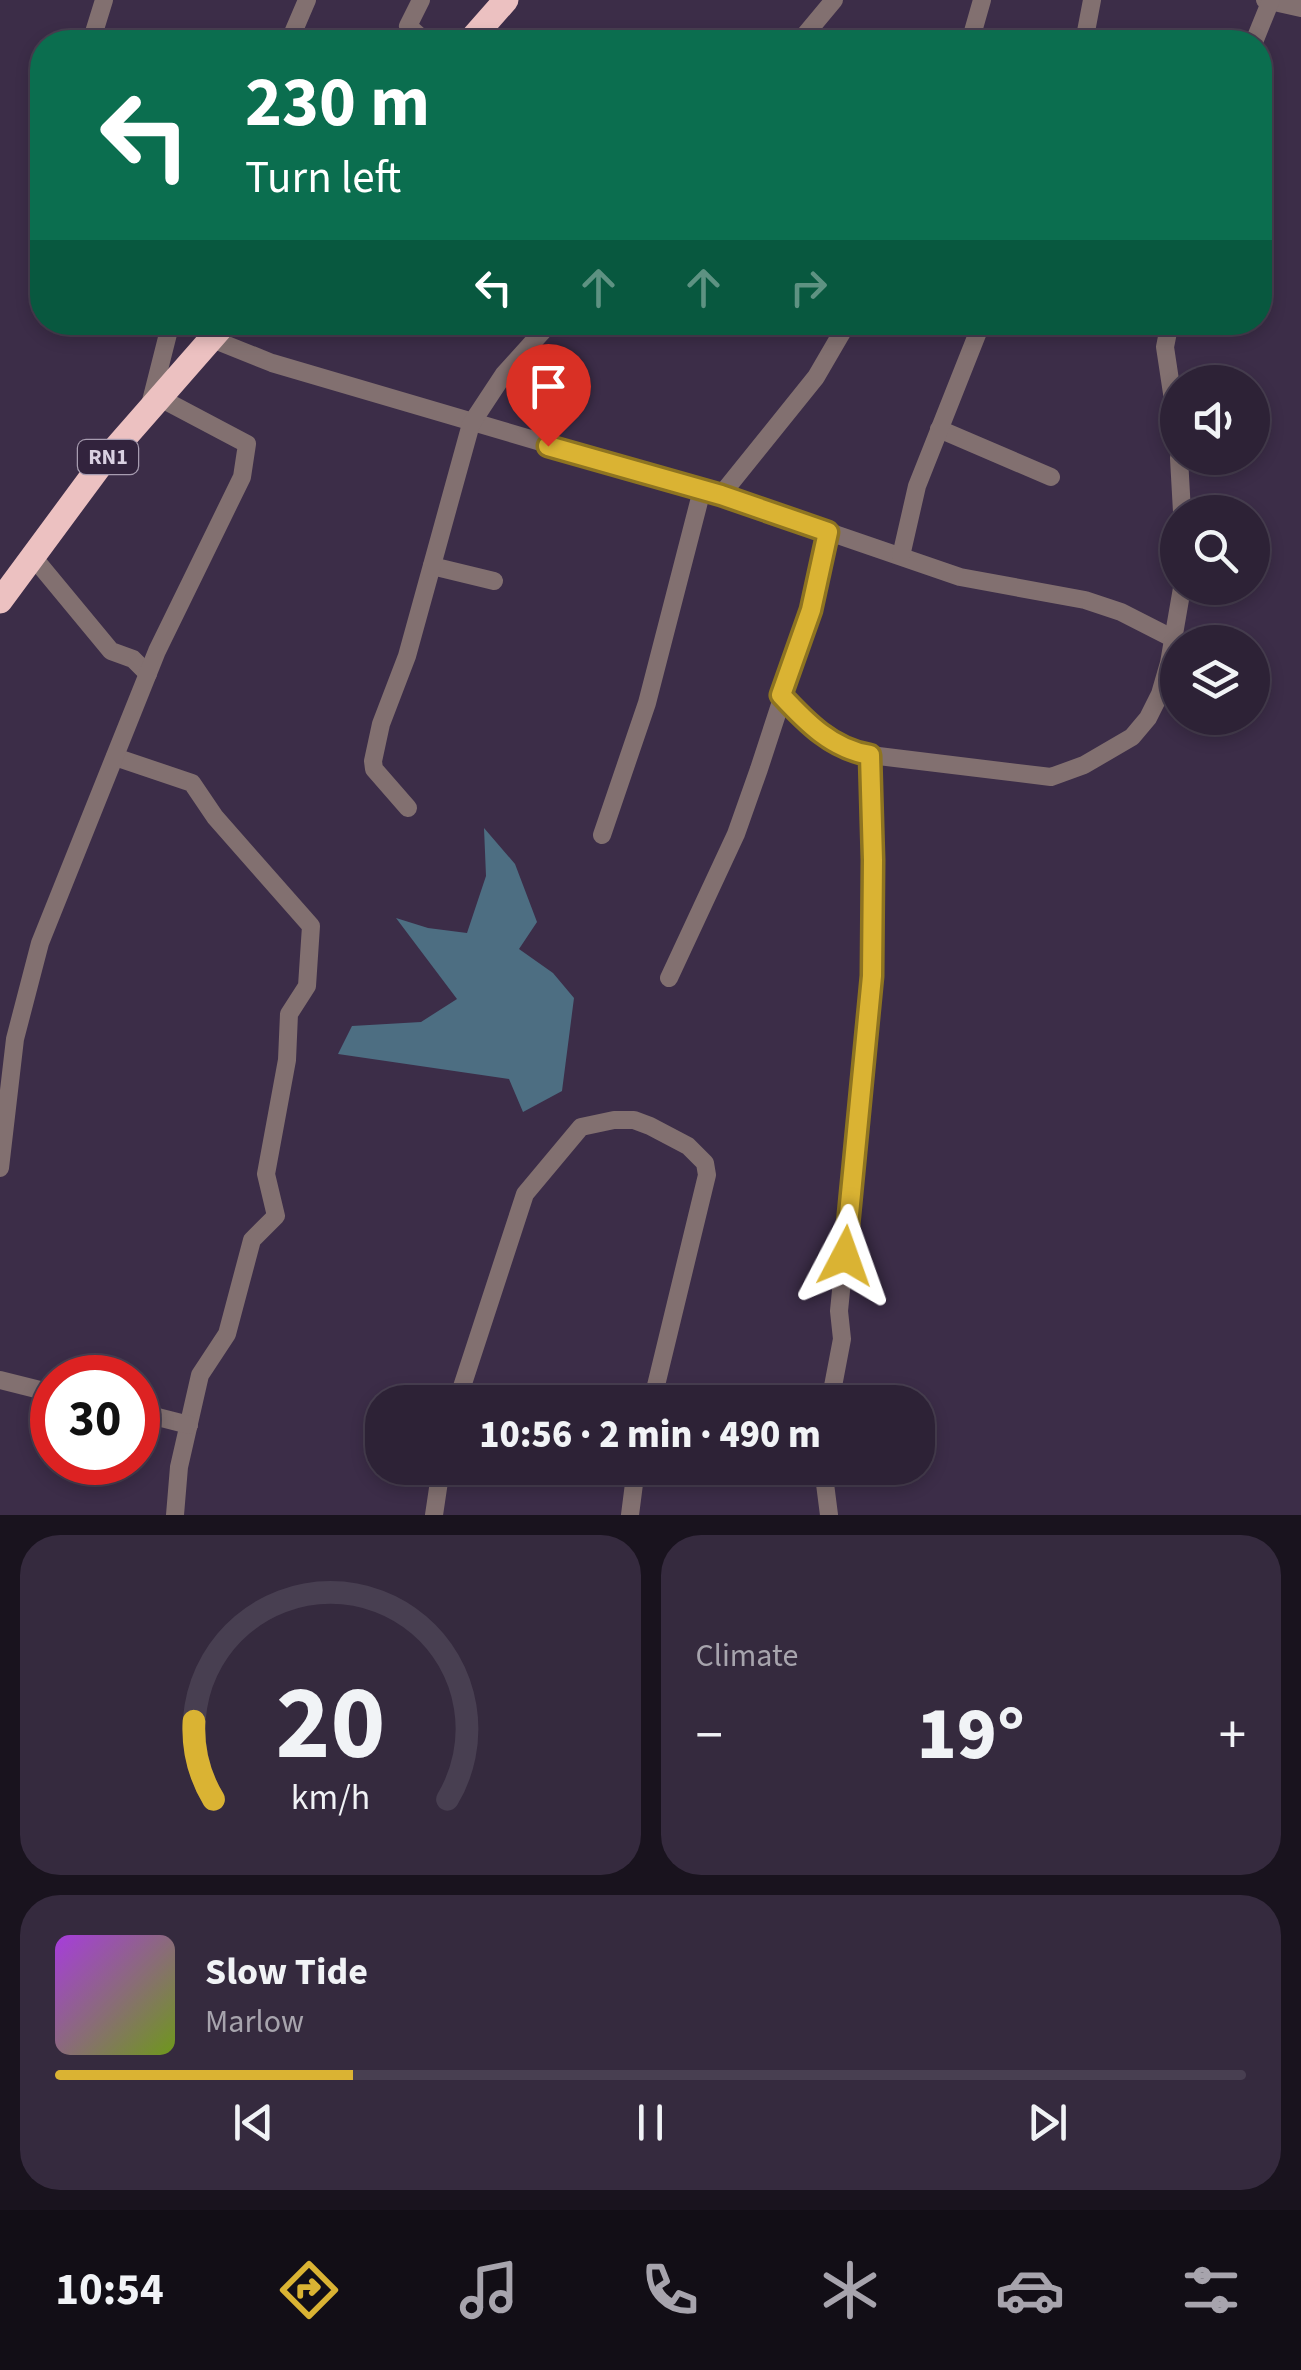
<!DOCTYPE html>
<meta charset="utf-8">
<style>
:root{--surface:#2d2236;--page:#352a3e;--text:#f1f3f6;--muted:#a7a4ad;--line:#483f51;--accent:#dab333}
body{margin:0;font-family:"Source Sans 3",sans-serif;background:var(--page);color:var(--text);height:100vh;display:flex;flex-direction:column;font-size:38px;white-space:nowrap}
*{box-sizing:border-box;margin:0}
p{font-size:32px;color:var(--muted)}
.icon{flex:none;width:55px;height:55px;fill:none;stroke:currentColor;stroke-width:2;stroke-linecap:round;stroke-linejoin:round}
.map{position:relative;height:1515px;overflow:hidden}
.sheet{display:flex;flex-direction:column;gap:20px;padding:20px;background:#19131e;flex:1}
.sheet>*{flex:none}
.hud{position:absolute;left:30px;top:30px;width:1242px;height:305px;border-radius:40px;box-shadow:0 5px 15px #0003,0 0 0 2px var(--line);background:#0b6e4f;color:#fff;overflow:hidden}
.tools{position:absolute;left:1160px;top:365px;display:grid;gap:20px}
.tools a{display:grid;place-items:center;width:110px;height:110px;border-radius:50%;background:var(--surface);box-shadow:0 5px 15px #0003,0 0 0 2px var(--line);font-size:50px}
.speed{position:absolute;left:30px;top:1355px;display:flex;gap:20px;font-size:50px;font-weight:700;text-align:center}
.speed>*{display:grid;place-content:center;width:130px;height:130px;border-radius:50%;background:var(--surface);box-shadow:0 5px 15px #0003,0 0 0 2px var(--line);line-height:1}
.speed .limit{border:15px solid #d22;background:#fff;color:#111}
.pin{position:absolute;display:grid;place-items:center;width:85px;height:85px;color:#fff;margin:-102px -42px;border-radius:50% 50% 50% 0;rotate:-45deg;box-shadow:0 0 10px #0007}
.pin .icon{rotate:45deg}
.me{position:absolute;width:110px;margin:-55px;rotate:4deg;stroke-linejoin:round;filter:drop-shadow(0 0 8px #0008)}
.turn{display:flex;align-items:center;gap:35px;height:210px;padding:0 50px;font-size:45px}
.turn .icon{width:130px;height:130px;stroke-width:2.5}
.turn b{display:block;font-size:70px;line-height:85px}
.lanes{display:flex;align-items:center;height:95px;padding:0 50px;background:#0003;justify-content:center;gap:50px;direction:ltr}
.lanes .off{opacity:.35}
.big{font-size:75px;font-weight:800;line-height:1.1}
.sheet .card{flex:1;display:flex;flex-direction:column;justify-content:center;gap:15px;min-width:0;padding:0 35px;border-radius:40px;background:var(--page)}
.sheet .dial{align-items:center;gap:0}
.dial svg{height:260px;overflow:visible;fill:none;stroke:var(--line);stroke-width:7;stroke-linecap:round;text-anchor:middle}
.dial text{fill:var(--text);stroke:none}
.song{display:flex;align-items:center;gap:30px}
.cover{width:120px;height:120px;border-radius:15px;background:linear-gradient(135deg,hsl(280 70% 55%),hsl(80 70% 35%))}
.played{height:10px;border-radius:5px;background:linear-gradient(90deg,var(--accent) 25%,var(--line) 25%)}
.keys{display:flex;justify-content:space-around;direction:ltr}
.heat{display:flex;justify-content:space-between;align-items:center;font-size:55px;direction:ltr}
.sheet .tiles{flex:1;display:grid;gap:20px;grid-template-columns:1fr 1fr}
.card:last-child{grid-column:span 2}
.trip{position:absolute;left:365px;top:1385px;width:570px;height:100px;border-radius:40px;background:var(--surface);box-shadow:0 5px 15px #0003,0 0 0 2px var(--line);font-weight:800;line-height:100px;text-align:center}
.tab-bar{display:flex;height:160px;justify-content:space-around;align-items:center;background:#120e16;color:var(--muted)}
.tab-bar .icon{width:70px;height:70px}
.tab-bar .current{color:var(--accent)}
.tab-bar b{font-size:45px;color:var(--text)}
.map>svg:first-child{display:block}
</style>
<div class="map">
<svg width="1301" height="1515" viewBox="0 0 1301 1515">
<rect width="100%" height="100%" fill="#3c2d48"/>
<polygon fill="#4d6e82" points="484,828 515,864 537,922 519,949 553,973 574,998 562,1091 523,1112 509,1079 338,1054 352,1026 421,1022 457,999 396,918 428,928 467,933 486,876"/>
<g fill="none" stroke-linecap="round" stroke-linejoin="round">
<g stroke="#827070" stroke-width="18">
<polyline points="421,0 408,26 426,42"/>
<polyline points="1265,0 1301,8"/>
<polyline points="91,42 104,0"/>
<polyline points="289,42 307,0"/>
<polyline points="799,42 834,0"/>
<polyline points="970,42 982,0"/>
<polyline points="1084,42 1092,0"/>
<polyline points="1254,42 1271,0"/>
<polyline points="1170,322 1165,347 1178,433"/>
<polyline points="212,339 272,363 721,495 960,577 1085,600 1121,612 1174,639"/>
<polyline points="150,405 171,322"/>
<polyline points="939,429 1051,477"/>
<polyline points="1179,458 1182,512"/>
<polyline points="721,495 816,377 848,322"/>
<polyline points="901,556 917,486 982,322"/>
<polyline points="34,558 111,651 133,659 148,674"/>
<polyline points="432,566 494,581"/>
<polyline points="781,695 827,739 862,754 1051,777 1084,765 1132,737 1148,718 1160,694 1169,663 1182,588"/>
<polyline points="115,757 192,783 215,817 311,926 307,986 289,1014 287,1060 266,1174 276,1216 252,1240 227,1334 200,1375 179,1467 175,1515"/>
<polyline points="408,808 374,769 373,761 381,724 407,656 471,424 504,374 551,322"/>
<polyline points="602,835 647,703 702,490"/>
<polyline points="669,978 736,834 759,769 811,610 828,532"/>
<polyline points="0,1168 15,1039 40,943 157,651 242,477 247,444 160,398"/>
<polyline points="0,1380 52,1393"/>
<polyline points="457,1402 525,1194 581,1127 614,1120 634,1120 650,1126 688,1146 705,1163 707,1175 652,1402"/>
<polyline points="830,1402 842,1339 839,1311 872,976 873,860 870,755"/>
<polyline points="138,1412 189,1425"/>
<polyline points="823,1468 829,1515"/>
<polyline points="434,1515 441,1468"/>
<polyline points="630,1515 636,1468"/>
</g>
<g stroke="#ecc1c1" stroke-width="25">
<polyline points="469,42 506,0"/>
<polyline points="0,601 99,467 226,322"/>
</g>
</g>
<g fill="none" stroke-linecap="round" stroke-linejoin="round">
<defs>
<path id="route" d="M548,446L721,495L828,532L811,610L781,695C806,722 832,749 870,755L873,860L872,976L845,1256"/>
</defs>
<use href="#route" stroke="#8e7421" stroke-width="25"/>
<use href="#route" stroke="#dab333" stroke-width="18"/>
</g>
<g text-anchor="middle" dominant-baseline="central" stroke-width="10" stroke-linejoin="round" paint-order="stroke">
<rect fill="#32233d" stroke="#a79cb0" stroke-width="2.5" x="78" y="440" width="60" height="34" rx="8"/>
<g font-size="22" font-weight="bold" fill="#d9d0e1">
<text x="108" y="457">RN1</text>
</g>
</g>
</svg>
<div class="tools">
<a><svg class="icon" aria-label="sound" viewBox="0 0 24 24"><path d="M4 9h4l5-4v14l-5-4H4zM17 9q2 3 0 6"/></svg></a>
<a><svg class="icon" aria-label="search" viewBox="0 0 24 24"><circle cx="10" cy="10" r="6"/><path d="M15 15l6 6"/></svg></a>
<a><svg class="icon" aria-label="layers" viewBox="0 0 24 24"><path d="M12 4l9 5-9 5-9-5zM3 14l9 5 9-5"/></svg></a>
</div>
<div class="speed"><div class="limit">30</div></div>
<div class="pin" style="left:548px;top:446px;background:#d93025"><svg class="icon" aria-label="arrive" viewBox="0 0 24 24"><path d="M6 21V4h12l-3 4 3 4H6"/></svg></div>
<svg class="me" style="left:845px;top:1256px" viewBox="-20 -20 40 40"><path d="M0-17L14 15 0 8-14 15z" fill="#dab333" stroke="#fff" stroke-width="4"/></svg>
<div class="trip">10:56 · 2 min · 490 m</div>
<div class="hud">
<div class="turn"><svg class="icon" aria-label="left" viewBox="0 0 24 24"><path d="M17 20v-9H6M10 6l-5 5 5 5"/></svg><div><b>230 m</b>Turn left</div></div>
<div class="lanes"><svg class="icon" aria-label="left" viewBox="0 0 24 24"><path d="M17 20v-9H6M10 6l-5 5 5 5"/></svg><svg class="icon off" aria-label="ahead" viewBox="0 0 24 24"><path d="M12 20V5M6 11l6-6 6 6"/></svg><svg class="icon off" aria-label="ahead" viewBox="0 0 24 24"><path d="M12 20V5M6 11l6-6 6 6"/></svg><svg class="icon off" aria-label="right" viewBox="0 0 24 24"><path d="M7 20v-9h11M14 6l5 5-5 5"/></svg></div>
</div>
</div>
<section class="sheet">
<div class="tiles">
<div class="card dial"><svg viewBox="0 0 100 80">
<path d="M14 69A42 42 0 1 1 86 69"/>
<path d="M14 69A42 42 0 0 1 8 45" stroke="#dab333"/>
<text x="50" y="56" font-size="32" font-weight="700">20</text>
<text x="50" y="72" font-size="11">km/h</text>
</svg></div>
<div class="card"><p>Climate</p>
<div class="heat"><a>−</a><b class="big">19°</b><a>+</a></div>
</div>
<div class="card">
<div class="song"><i class="cover"></i><div><b>Slow Tide</b><p>Marlow</p></div></div>
<div class="played"></div>
<div class="keys"><svg class="icon" aria-label="previous" viewBox="0 0 24 24"><path d="M18 5L8 12l10 7zM5 5v14"/></svg><svg class="icon" aria-label="pause" viewBox="0 0 24 24"><path d="M8 5v14M16 5v14"/></svg><svg class="icon" aria-label="next" viewBox="0 0 24 24"><path d="M6 5l10 7-10 7zM19 5v14"/></svg></div>
</div>
</div>
</section>
<nav class="tab-bar">
<b>10:54</b>
<svg class="icon current" aria-label="directions" viewBox="0 0 24 24"><path d="M12 3l9 9-9 9-9-9zM9 14v-3h6M13 9l2 2-2 2"/></svg>
<svg class="icon" aria-label="music" viewBox="0 0 24 24"><path d="M9 18V5l10-2v13"/><circle cx="6" cy="18" r="3"/><circle cx="16" cy="16" r="3"/></svg>
<svg class="icon" aria-label="phone" viewBox="0 0 24 24"><path d="M5 4h4l2 5-3 2q2 4 5 5l2-3 5 2v4C11 20 4 13 5 4z"/></svg>
<svg class="icon" aria-label="climate" viewBox="0 0 24 24"><path d="M12 3v18M4 7l16 10M4 17L20 7"/></svg>
<svg class="icon" aria-label="car" viewBox="0 0 24 24"><path d="M5 17H2v-5l4-1 3-4h7l3 4 3 1v5h-3M9 17h6M6 11h13"/><circle cx="7" cy="17" r="2"/><circle cx="17" cy="17" r="2"/></svg>
<svg class="icon" aria-label="filters" viewBox="0 0 24 24"><path d="M4 7h16M4 17h16"/><circle cx="9" cy="7" r="2"/><circle cx="15" cy="17" r="2"/></svg>
</nav>
